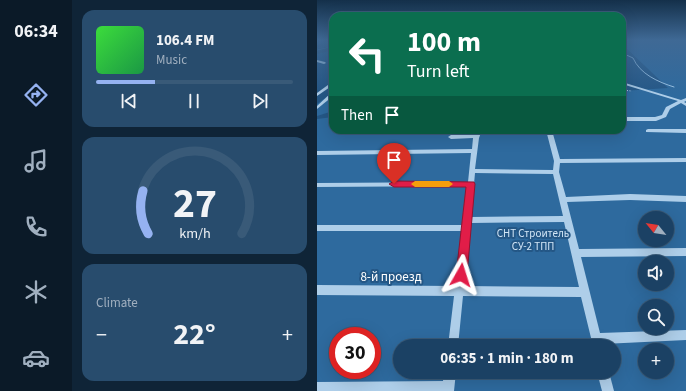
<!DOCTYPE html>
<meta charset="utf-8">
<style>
:root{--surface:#1b4164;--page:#284c6d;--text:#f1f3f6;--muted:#a0afbf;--line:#395a78;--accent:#95b2f1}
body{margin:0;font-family:"Source Sans 3",sans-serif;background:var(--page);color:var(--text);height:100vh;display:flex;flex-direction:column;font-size:15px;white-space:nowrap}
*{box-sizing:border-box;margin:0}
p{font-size:13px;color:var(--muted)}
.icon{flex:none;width:22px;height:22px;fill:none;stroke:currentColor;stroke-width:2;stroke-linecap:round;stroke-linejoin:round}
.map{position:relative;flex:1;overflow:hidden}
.details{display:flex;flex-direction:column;gap:10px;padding:10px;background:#0f2437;width:245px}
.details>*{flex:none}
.top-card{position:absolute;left:12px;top:12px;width:297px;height:122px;border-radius:12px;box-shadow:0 4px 16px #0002,0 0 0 1px var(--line);background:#0b6e4f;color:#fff;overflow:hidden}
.needle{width:26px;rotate:300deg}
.tools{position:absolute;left:321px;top:211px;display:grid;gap:8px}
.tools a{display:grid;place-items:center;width:36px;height:36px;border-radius:50%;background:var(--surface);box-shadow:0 4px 16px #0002,0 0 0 1px var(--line);font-size:20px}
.speed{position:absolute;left:12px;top:327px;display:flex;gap:8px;font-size:20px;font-weight:700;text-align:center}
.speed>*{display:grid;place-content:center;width:52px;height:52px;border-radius:50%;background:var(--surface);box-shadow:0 4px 16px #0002,0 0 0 1px var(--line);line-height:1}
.speed .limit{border:6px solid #d22;background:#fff;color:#111}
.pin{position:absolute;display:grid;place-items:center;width:34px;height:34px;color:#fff;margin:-41px -17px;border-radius:50% 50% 50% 0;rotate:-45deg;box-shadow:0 0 4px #0007}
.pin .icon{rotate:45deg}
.me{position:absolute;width:44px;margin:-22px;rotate:6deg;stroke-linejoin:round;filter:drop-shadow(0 0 3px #0008)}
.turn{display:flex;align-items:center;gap:14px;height:84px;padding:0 12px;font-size:18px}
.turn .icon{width:52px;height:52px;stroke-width:2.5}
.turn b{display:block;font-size:28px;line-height:34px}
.then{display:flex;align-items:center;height:38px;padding:0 12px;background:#0003;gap:8px;font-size:15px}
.big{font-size:30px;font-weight:700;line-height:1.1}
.details .widget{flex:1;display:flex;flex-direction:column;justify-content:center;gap:6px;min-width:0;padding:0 14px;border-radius:12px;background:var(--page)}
.details .dial{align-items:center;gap:0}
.dial svg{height:104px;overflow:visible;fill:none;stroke:var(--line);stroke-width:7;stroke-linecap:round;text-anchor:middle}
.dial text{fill:var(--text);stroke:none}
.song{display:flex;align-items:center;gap:12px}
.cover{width:48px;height:48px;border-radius:6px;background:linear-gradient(135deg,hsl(120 70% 55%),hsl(140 70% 35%))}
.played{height:4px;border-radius:2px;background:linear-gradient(90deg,var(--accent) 30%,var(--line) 30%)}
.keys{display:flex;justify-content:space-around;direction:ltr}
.heat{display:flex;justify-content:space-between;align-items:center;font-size:22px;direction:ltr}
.trip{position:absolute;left:76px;top:339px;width:228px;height:40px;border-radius:20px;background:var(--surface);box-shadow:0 4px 16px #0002,0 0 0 1px var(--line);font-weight:700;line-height:40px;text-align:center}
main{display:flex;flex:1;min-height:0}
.dock{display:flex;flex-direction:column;width:72px;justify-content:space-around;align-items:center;background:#0b1a28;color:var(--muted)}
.dock .icon{width:28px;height:28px}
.dock .current{color:var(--accent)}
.dock b{font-size:18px;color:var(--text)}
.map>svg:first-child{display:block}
</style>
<main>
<nav class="dock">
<b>06:34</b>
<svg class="icon current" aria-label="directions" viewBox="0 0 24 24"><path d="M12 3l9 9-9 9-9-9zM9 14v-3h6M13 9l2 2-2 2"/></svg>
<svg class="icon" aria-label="music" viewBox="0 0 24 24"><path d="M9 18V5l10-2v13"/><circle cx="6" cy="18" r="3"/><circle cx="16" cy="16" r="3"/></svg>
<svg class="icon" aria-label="phone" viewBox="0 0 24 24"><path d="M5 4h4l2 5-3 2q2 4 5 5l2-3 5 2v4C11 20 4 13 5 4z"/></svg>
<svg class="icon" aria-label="climate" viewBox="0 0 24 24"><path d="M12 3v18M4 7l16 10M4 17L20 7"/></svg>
<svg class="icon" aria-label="car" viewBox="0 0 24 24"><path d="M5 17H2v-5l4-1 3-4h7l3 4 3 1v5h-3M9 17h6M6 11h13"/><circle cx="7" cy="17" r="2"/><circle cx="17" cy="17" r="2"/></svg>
</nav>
<section class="details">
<div class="widget">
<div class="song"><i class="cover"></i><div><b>106.4 FM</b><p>Music</p></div></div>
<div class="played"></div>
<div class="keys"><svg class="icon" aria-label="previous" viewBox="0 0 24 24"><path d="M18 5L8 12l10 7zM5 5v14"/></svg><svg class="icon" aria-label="pause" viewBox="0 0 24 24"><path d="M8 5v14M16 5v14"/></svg><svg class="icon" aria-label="next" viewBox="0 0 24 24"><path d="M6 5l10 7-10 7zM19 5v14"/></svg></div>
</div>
<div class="widget dial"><svg viewBox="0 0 100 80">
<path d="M14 69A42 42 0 1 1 86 69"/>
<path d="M14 69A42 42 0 0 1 10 36" stroke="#95b2f1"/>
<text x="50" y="56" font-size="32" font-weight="700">27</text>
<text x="50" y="72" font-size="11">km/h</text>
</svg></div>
<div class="widget"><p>Climate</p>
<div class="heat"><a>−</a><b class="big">22°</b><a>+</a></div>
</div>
</section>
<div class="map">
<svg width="369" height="391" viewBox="0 0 369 391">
<rect width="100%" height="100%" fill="#245786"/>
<g fill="#2e6a9e" fill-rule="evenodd">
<path d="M305,40H369V391H0V119L16,117V130H305V91L351,88L305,44ZM328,218H350V240H328ZM328,262H350V284H328ZM328,306H350V328H328ZM21,336H55V370H21ZM83,346H297V372H83ZM328,350H350V372H328Z"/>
<polygon points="16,92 16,111 0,116 0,104"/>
</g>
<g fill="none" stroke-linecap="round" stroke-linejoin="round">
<path stroke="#a3caea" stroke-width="1" d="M305,53L316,58C323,74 341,82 357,87"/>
<g stroke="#aecee9" stroke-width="1" stroke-dasharray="1 1.5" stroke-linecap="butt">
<polyline points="0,41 6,40"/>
<polyline points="305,90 315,91"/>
</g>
<g fill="#aecee9" fill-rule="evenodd">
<polygon points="0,60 8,62 9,63 7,64 0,62"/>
<polygon points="15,82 16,82 16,85 0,96 0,93"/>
<polygon points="305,82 364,100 369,98 369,101 367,102 369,103 369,106 364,103 353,109 349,117 339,121 305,121 305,117 338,117 345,115 349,107 361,101 305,84"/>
<polygon points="14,93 16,93 16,96 0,109 0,106"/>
<polygon points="331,129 369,129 369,133 329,132 329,130"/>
<path d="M159,130H165L162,138L158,169L236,170L237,161L230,134L233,132L236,134L243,159L369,158V162L243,163L242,172L249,197L313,194L369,196V202L313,200L250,202L262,249L369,248V256L264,257L283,333L369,330V340L286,344V346H276L264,297L146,296L141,346H131L137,296L0,295V285L138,286L145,231H0V225H145L150,186L0,187V183L151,182L154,153L0,155V151L155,149L156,138L134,139L131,137L134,135L158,134ZM158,173L236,174L246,216L154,217ZM247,222L262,287L147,286L153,223Z"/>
<polygon points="127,372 139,372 137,391 0,391 0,382 126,381"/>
<polygon points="280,372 292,372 297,391 285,391"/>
</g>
</g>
<g fill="#244e72">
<polygon points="5,43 6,46 0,48 0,45"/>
<polygon points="16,47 16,50 0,54 0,51"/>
</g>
<polygon fill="#346fa3" stroke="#244e72" points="16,41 16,47 0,51 0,49 15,46"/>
<linearGradient id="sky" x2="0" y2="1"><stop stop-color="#14304a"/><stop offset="0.42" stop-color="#3f6995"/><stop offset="1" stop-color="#3f6995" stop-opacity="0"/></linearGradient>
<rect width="369" height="95" fill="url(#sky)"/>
<polygon fill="#e11d48" stroke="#92132f" points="77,181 157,182 158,184 150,275 149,279 144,280 140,279 139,275 149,187 77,187 72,184"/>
<polygon fill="#f59e0b" points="98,181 132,181 136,184 132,187 98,187 94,184"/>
<g text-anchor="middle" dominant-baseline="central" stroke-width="4" stroke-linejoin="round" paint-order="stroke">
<g font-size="11" fill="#d2e6f7" stroke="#245786">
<text x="216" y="233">СНТ Строитель<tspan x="216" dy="13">СУ-2 ТПП</tspan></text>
</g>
<g font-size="13" fill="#fff" stroke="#245786">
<text x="74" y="277">8-й проезд</text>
</g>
</g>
</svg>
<div class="tools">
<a><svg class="needle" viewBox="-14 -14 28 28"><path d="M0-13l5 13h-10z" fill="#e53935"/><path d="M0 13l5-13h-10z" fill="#a0afbf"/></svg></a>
<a><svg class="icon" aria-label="sound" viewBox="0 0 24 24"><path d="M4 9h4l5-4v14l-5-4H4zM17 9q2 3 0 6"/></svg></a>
<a><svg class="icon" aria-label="search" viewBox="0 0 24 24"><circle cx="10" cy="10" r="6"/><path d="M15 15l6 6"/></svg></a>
<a>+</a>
</div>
<div class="speed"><div class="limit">30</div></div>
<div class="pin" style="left:77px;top:184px;background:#d93025"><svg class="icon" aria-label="arrive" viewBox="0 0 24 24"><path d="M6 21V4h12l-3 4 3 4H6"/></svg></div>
<svg class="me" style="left:144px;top:275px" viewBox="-20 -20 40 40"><path d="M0-17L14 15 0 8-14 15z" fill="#e11d48" stroke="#fff" stroke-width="4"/></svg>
<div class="trip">06:35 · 1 min · 180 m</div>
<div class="top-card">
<div class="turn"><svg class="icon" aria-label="left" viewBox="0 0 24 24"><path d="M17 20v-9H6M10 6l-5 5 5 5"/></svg><div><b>100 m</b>Turn left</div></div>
<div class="then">Then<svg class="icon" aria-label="arrive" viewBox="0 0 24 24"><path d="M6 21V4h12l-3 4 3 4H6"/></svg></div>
</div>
</div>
</main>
